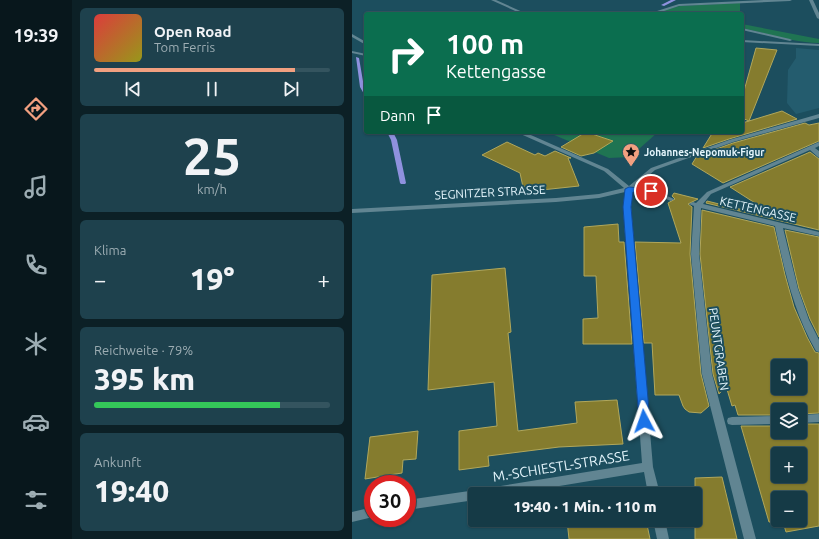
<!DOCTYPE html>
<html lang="de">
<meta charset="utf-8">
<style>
:root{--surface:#153a46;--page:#1e414d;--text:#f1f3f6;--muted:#9dadb3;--line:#34545f;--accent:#f2a080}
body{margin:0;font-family:Ubuntu,sans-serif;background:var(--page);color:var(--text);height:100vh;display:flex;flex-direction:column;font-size:15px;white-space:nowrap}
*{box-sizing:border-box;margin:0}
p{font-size:13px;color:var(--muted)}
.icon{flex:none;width:22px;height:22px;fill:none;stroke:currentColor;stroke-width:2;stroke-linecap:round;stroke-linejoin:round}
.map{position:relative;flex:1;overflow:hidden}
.sheet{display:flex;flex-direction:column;gap:8px;padding:8px;background:#0c2026;width:280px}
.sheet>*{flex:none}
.hud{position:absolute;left:12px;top:12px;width:380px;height:122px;border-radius:4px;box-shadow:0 1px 3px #0004,0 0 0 1px var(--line);background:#0b6e4f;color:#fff;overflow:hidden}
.tools{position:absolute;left:419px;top:359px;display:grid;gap:8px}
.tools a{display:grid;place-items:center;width:36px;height:36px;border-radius:4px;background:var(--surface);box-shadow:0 1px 3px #0004,0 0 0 1px var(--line);font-size:20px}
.speed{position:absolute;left:12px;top:475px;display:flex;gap:8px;font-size:20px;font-weight:700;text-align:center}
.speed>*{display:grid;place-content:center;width:52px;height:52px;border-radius:50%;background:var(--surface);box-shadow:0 1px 3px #0004,0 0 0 1px var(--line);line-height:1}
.speed .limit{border:6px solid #d22;background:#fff;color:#111}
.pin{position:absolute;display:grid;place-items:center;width:34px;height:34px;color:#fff;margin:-17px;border:2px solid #fff;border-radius:50%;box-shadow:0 1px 4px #0007}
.me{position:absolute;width:44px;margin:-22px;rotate:356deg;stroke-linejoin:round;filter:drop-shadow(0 0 3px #0008)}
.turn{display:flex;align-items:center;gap:14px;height:84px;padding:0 16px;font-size:18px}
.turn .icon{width:52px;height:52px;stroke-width:2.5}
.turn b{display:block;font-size:28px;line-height:34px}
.then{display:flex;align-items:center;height:38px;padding:0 16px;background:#0003;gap:8px;font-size:15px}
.big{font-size:30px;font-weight:800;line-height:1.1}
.sheet .tile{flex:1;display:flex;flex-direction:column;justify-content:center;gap:6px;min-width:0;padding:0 14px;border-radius:6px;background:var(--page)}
.sheet .dial{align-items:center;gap:0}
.dial b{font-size:52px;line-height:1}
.song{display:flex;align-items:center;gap:12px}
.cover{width:48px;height:48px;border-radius:6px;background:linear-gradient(135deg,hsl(0 70% 55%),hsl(60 70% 35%))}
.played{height:4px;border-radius:2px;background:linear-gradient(90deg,var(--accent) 85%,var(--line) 85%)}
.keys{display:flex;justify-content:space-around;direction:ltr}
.heat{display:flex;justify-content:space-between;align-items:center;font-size:22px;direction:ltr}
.charge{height:6px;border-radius:3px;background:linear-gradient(90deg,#34c759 79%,var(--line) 0)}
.trip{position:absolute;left:116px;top:487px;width:234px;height:40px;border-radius:4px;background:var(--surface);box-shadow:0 1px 3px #0004,0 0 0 1px var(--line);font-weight:800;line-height:40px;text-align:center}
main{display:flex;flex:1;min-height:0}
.tab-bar{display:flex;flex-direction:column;width:72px;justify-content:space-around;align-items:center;background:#08171c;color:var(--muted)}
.tab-bar .icon{width:28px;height:28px}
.tab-bar .active{color:var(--accent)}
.tab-bar b{font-size:18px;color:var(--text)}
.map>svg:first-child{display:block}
</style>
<main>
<nav class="tab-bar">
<b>19:39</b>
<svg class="icon active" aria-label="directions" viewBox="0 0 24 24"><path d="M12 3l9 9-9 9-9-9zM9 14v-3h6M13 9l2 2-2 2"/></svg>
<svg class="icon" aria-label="music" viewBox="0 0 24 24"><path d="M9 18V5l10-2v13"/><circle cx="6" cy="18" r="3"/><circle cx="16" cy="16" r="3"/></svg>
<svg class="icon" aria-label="phone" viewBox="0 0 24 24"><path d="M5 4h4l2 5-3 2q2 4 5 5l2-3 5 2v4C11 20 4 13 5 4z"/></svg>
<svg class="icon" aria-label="climate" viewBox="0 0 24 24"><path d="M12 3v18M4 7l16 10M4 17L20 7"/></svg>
<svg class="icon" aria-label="car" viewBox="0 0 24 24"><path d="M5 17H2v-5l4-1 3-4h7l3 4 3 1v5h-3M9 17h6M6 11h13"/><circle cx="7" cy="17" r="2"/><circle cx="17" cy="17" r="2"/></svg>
<svg class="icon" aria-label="filters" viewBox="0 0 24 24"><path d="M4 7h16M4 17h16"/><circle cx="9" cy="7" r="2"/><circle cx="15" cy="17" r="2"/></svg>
</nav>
<section class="sheet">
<div class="tile">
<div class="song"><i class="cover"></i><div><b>Open Road</b><p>Tom Ferris</p></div></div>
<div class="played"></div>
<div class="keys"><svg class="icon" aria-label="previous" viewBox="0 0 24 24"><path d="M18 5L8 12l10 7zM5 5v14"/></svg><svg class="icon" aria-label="pause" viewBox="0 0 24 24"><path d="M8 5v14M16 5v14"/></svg><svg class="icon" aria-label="next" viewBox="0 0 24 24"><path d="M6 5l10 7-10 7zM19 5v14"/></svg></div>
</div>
<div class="tile dial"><b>25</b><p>km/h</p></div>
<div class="tile"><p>Klima</p>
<div class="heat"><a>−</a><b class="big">19°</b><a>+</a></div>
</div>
<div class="tile"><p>Reichweite · 79%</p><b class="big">395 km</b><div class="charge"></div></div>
<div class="tile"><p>Ankunft</p><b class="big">19:40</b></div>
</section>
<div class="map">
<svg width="467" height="539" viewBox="0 0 467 539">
<rect width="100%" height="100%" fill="#1c4e5e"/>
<polygon fill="#245c6e" points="444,48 467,50 467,108 444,114 435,103 436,70 444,58"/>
<g fill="#1f7452">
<polygon points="388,3 388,14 324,14 309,11 328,6"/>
<path d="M390,24L467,39V43C443,43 414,33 390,28Z"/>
<polygon points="195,132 306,132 278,157 257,158"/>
</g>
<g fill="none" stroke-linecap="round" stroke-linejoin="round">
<g fill="#8f91de" fill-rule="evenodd">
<polygon points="319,0 324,0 312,6 309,5"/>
<polygon points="4,57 7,58 12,87 14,90 14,94 12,94 8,87"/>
<polygon points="35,132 41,132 45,140 54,183 53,184 49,184 48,183 39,140"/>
</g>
</g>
<g fill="#857c2e" stroke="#b1a75b" fill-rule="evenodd">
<polygon points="404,48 425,50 397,121 430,111 445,119 377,139 351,148 361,132 390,132 390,123 397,121 390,118 390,98"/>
<polygon points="453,123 457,125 467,123 467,141 371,183 340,164 345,156 381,143"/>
<polygon points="234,132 261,141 242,153 229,156 209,147"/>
<polygon points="155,142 183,155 186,153 193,156 203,151 219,158 216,158 227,186 180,191 179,186 171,187 168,173 130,155"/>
<polygon points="458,152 467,159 467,230 354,203 355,201 428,219 378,187"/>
<polygon points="322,193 346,199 336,204 340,207 338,254 349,374 357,406 349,413 337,412 333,409 331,406 327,395 303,395 300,343 292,343 283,242 329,243 316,203 323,199 320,196"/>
<path d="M350,210L422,227L433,275L442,307L455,337L463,352L467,353V413L448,414V410H426V415H386L383,405L380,406L374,386L367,394L361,374L348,254ZM426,366H448V388H426Z"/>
<polygon points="266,224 267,242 272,242 280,344 231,344 231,319 246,318 244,276 232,276 232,227"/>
<polygon points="433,230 467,237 467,337 458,319 447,289"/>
<polygon points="153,268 159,332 156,333 166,431 225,423 223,402 265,400 271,444 207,447 136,456 137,466 107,470 107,431 145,426 142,382 76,390 80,275"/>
<path d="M448,424H467V526L434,532L431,522H417L389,426H426V432H448ZM426,454H448V476H426ZM426,498H448V520H426Z"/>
<polygon points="66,431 64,459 51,460 50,473 13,479 18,437"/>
<polygon points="370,477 385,539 343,539 343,478"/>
<polygon points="215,520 294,520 298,539 217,539"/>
</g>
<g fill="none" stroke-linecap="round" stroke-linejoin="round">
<g fill="#618592" fill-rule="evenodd">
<polygon points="457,0 461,0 467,13 467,19 465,18"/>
<polygon points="0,51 14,54 14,56 0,53"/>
<path d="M467,142V146L463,148L467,151V158L458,150L359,194L351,204L467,232V236L431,228L446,289L457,320L467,340V352L464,351C442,313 432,269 423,226L349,208L347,254L360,374L404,539H392L350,374L339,254L342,206L337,204L341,202L344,203L355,192Z"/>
<polygon points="277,187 301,190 322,199 319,201 298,193 275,190 275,188"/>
<polygon points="467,414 467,422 448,423 448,415"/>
<polygon points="426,416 426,424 380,425 376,424 375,421 376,418 380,417"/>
</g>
<g fill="#618592" fill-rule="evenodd">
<polygon points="139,0 144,0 175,14 170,14"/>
<polygon points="412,0 440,0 438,1 327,6 312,11 324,14 316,14 305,11 327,4"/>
<polygon points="390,28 438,39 440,40 438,41 390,30"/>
<polygon points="0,34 14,42 14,45 0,37"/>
<polygon points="390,40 467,44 467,46 390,42"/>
<polygon points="467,114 467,118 381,142 303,170 280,190 279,207 301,467 308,494 296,494 292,472 159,494 123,494 123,500 55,510 55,500 124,490 290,463 271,207 273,192 247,198 204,202 0,213 0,209 204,198 247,194 272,188 252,171 164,132 172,132 256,169 277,186 299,168 377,140"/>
<polygon points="21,507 21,517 0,522 0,512"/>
<polygon points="301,520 313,520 317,539 305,539"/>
</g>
</g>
<polygon fill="#1a73e8" stroke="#114b97" points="277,187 299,189 303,191 299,194 281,192 279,207 298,421 297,425 292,426 288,425 287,421 271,207 273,189"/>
<defs>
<symbol id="sight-pin" viewBox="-11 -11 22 30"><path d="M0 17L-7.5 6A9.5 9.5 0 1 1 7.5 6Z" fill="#f2a080" stroke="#1c4e5e"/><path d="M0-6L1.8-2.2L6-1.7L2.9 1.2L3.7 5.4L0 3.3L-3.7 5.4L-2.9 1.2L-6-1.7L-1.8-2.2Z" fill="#111"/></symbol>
</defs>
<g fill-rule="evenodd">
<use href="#sight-pin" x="269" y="142" width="20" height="27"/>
</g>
<g text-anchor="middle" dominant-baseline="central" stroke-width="4" stroke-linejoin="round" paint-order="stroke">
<g font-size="10" font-weight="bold" fill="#e4f5fc" stroke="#1c4e5e" text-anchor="start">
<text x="292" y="152">Johannes-Nepomuk-Figur</text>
</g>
<g font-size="12" fill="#e4f5fc" stroke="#1c4e5e">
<text transform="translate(138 192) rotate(-3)">SEGNITZER STRASSE</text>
<text transform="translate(406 209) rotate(13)">KETTENGASSE</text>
<text transform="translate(367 349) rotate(82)">PEUNTGRABEN</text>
</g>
<g font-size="14" fill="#e4f5fc" stroke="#1c4e5e">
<text transform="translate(209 466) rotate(-9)">M.-SCHIESTL-STRASSE</text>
</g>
</g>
</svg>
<div class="tools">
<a><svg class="icon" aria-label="sound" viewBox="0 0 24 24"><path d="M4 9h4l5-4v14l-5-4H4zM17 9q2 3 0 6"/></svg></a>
<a><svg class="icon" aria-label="layers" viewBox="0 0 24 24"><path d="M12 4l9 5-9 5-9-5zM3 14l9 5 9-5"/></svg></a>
<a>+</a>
<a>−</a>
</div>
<div class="speed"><div class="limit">30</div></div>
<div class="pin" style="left:299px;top:191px;background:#d93025"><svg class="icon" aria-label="arrive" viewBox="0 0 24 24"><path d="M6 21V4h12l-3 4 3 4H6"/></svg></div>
<svg class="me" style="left:292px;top:421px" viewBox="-20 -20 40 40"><path d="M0-17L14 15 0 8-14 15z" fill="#1a73e8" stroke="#fff" stroke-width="4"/></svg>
<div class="trip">19:40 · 1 Min. · 110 m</div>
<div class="hud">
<div class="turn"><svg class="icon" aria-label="right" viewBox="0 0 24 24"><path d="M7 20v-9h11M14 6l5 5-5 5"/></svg><div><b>100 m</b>Kettengasse</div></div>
<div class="then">Dann<svg class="icon" aria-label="arrive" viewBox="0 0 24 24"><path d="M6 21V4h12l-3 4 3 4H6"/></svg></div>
</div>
</div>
</main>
